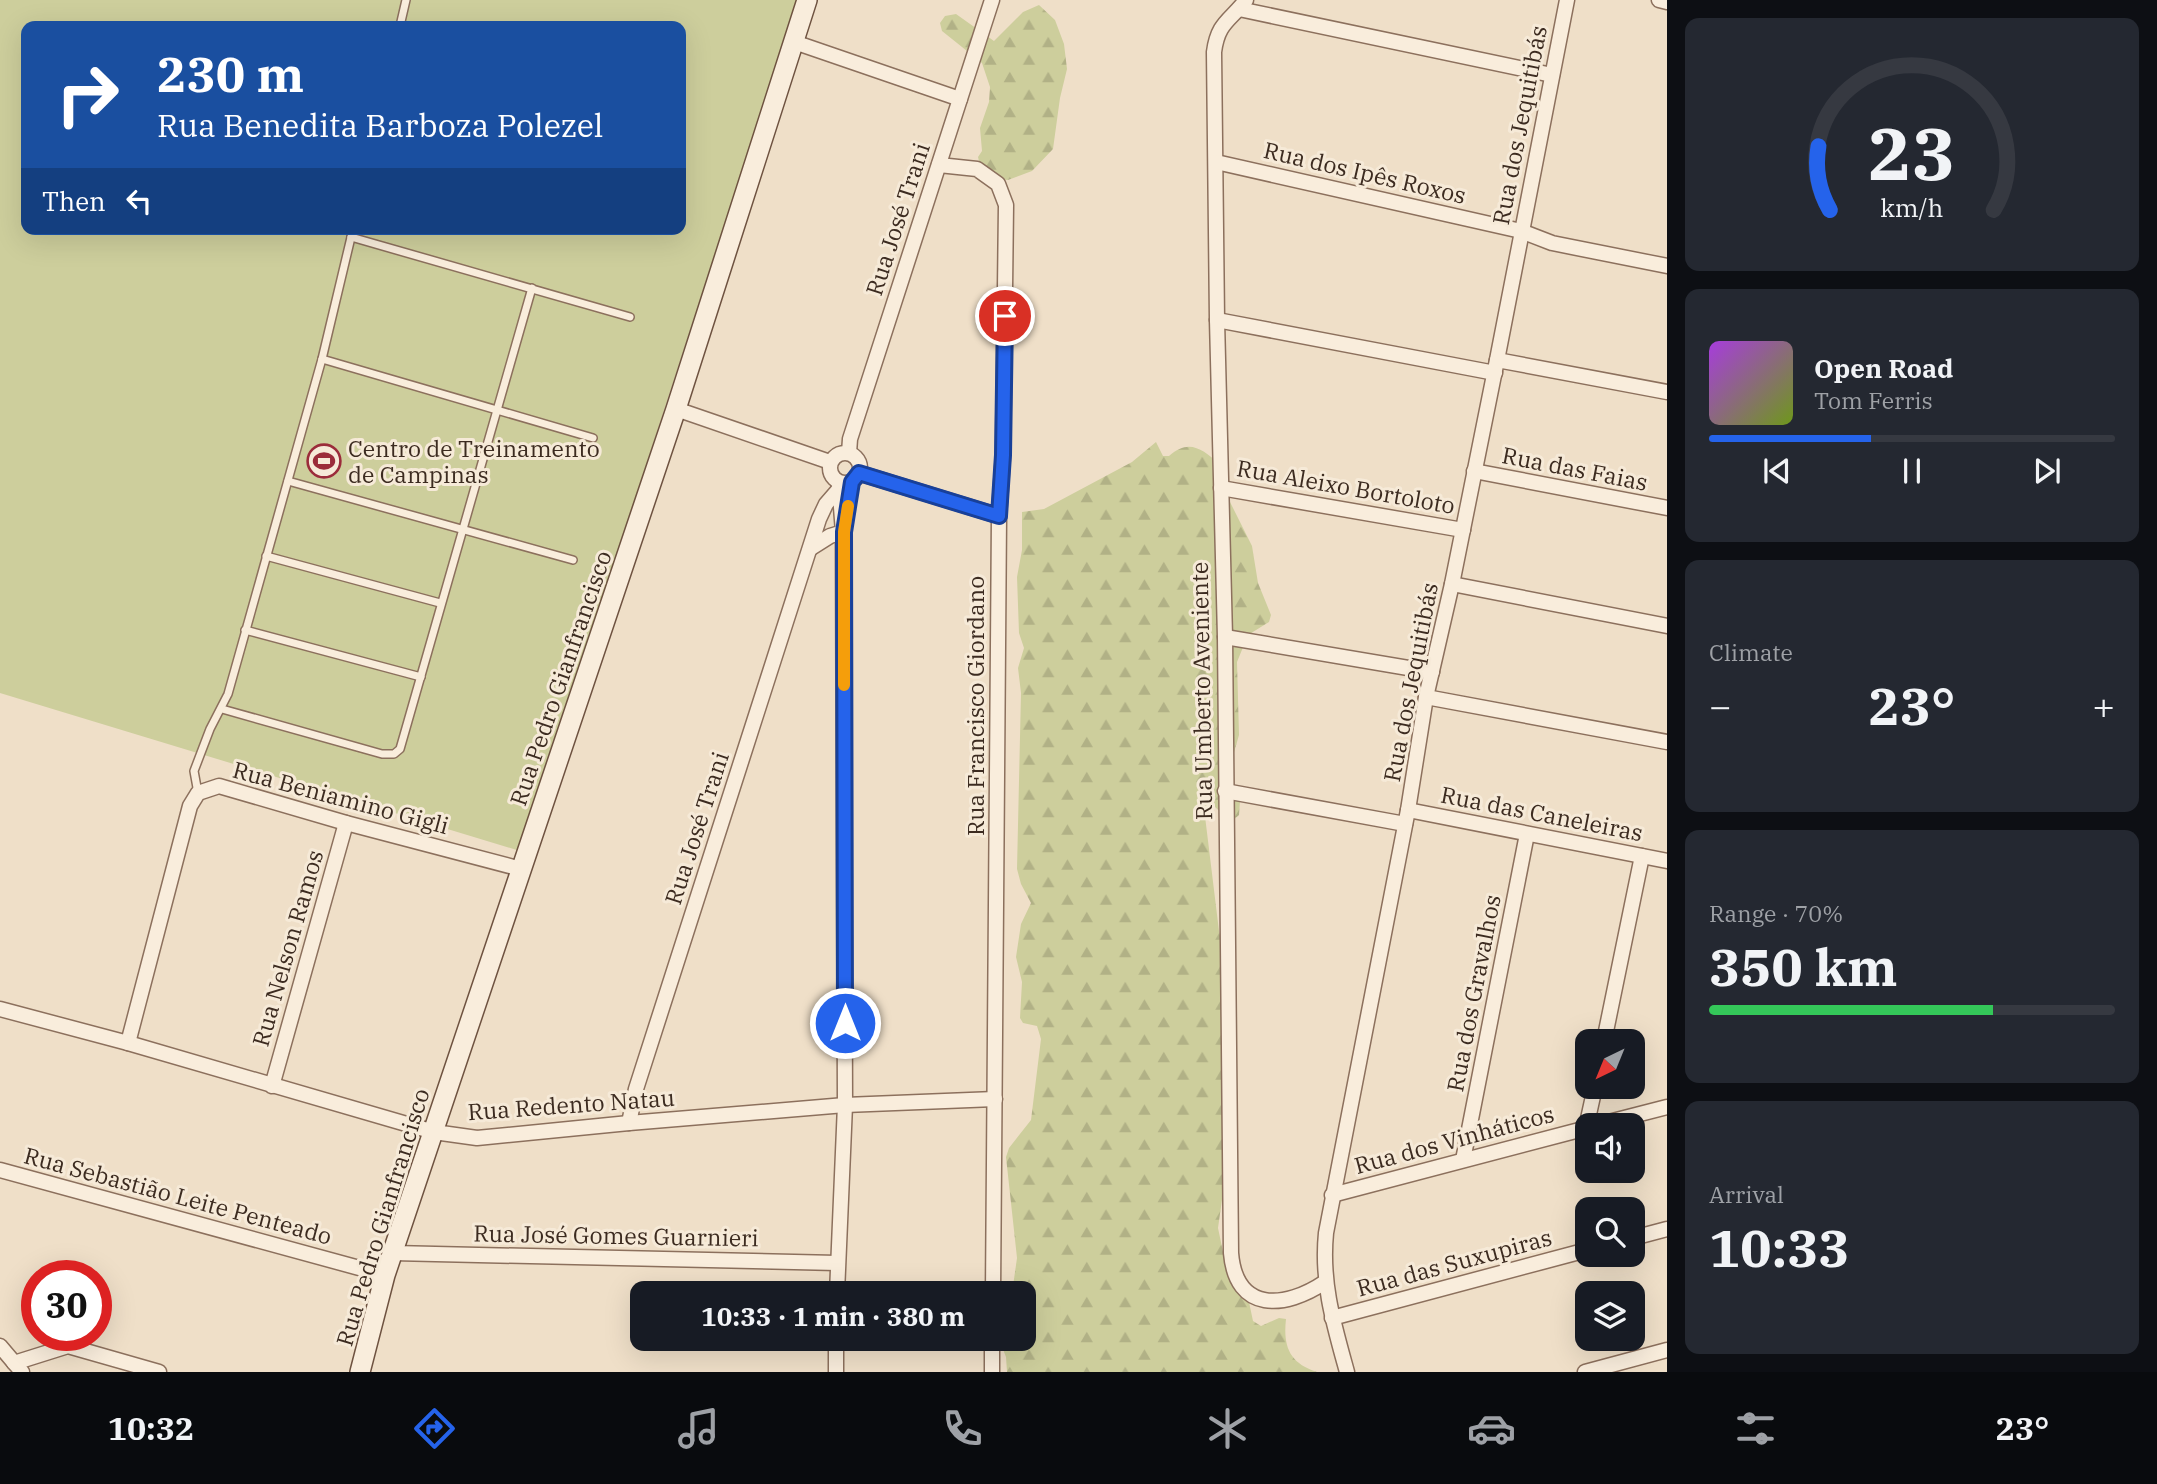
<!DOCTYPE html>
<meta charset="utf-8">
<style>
:root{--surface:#171b24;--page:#242831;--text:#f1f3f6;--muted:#9ea1a6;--line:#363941;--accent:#2563eb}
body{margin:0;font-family:"IBM Plex Serif",serif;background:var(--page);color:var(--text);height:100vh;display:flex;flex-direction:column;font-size:26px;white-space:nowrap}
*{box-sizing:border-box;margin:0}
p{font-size:23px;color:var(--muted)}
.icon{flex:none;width:38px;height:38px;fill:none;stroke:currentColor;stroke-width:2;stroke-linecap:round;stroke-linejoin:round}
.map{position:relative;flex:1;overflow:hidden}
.side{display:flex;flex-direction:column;gap:18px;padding:18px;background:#0d0f14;width:490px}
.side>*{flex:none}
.banner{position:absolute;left:21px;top:21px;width:665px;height:214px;border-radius:14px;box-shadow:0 7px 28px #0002;background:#1a4fa0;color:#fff;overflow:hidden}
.needle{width:46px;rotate:223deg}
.controls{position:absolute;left:1575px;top:1029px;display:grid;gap:14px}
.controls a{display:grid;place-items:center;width:70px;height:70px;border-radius:14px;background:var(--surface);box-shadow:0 7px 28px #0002;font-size:35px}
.speed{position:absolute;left:21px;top:1260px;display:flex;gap:14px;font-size:35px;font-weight:700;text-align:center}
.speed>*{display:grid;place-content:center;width:91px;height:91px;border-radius:50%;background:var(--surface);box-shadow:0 7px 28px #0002;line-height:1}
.speed .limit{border:10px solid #d22;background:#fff;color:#111}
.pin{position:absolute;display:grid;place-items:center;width:60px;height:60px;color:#fff;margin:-30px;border:4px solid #fff;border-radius:50%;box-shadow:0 2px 7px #0007}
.me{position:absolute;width:77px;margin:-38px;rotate:0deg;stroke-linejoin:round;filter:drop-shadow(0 0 5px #0008)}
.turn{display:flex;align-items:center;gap:24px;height:147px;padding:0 21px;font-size:32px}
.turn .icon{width:91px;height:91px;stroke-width:2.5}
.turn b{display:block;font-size:49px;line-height:60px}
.then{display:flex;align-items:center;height:66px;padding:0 21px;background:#0003;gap:14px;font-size:26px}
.big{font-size:52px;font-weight:700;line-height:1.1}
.side .widget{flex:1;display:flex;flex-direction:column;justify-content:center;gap:10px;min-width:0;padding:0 24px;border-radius:14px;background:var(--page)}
.side .dial{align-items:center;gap:0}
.dial svg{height:182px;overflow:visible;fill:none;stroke:var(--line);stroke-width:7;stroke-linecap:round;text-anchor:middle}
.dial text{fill:var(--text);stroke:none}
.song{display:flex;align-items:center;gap:21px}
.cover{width:84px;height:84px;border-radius:10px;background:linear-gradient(135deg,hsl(280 70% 55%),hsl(80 70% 35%))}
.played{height:7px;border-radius:4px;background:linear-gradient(90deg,var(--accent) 40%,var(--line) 40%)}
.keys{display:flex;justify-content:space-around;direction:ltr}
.heat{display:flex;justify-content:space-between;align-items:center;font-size:38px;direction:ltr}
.charge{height:10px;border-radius:5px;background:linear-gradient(90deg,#34c759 70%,var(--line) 0)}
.trip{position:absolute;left:630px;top:1281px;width:406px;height:70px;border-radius:14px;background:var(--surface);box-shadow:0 7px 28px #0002;font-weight:700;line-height:70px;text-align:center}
.dock{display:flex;height:112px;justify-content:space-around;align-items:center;background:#090b0e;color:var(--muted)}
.dock .icon{width:49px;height:49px}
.dock .active{color:var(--accent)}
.dock b{font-size:32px;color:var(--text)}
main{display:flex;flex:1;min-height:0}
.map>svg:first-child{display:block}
</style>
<main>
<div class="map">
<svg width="1667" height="1372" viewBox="0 0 1667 1372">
<defs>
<pattern id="forest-firs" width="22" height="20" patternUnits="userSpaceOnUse" patternTransform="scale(1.75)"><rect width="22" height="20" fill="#cdce9c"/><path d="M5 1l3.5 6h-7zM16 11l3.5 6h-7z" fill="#b1b186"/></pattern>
</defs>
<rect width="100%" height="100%" fill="#efdfc8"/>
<g fill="url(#forest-firs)">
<polygon points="1039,5 1055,20 1064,44 1067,69 1060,98 1053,149 1032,171 1008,180 983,178 978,157 982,151 980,128 989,102 990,87 982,63 942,31 940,23 945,16 956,14 994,41 1023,12"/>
<path d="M1156,442L1163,456H1169C1189,438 1202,449 1220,464L1222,486L1252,546L1258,583L1271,615L1269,622L1248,635L1237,662L1239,735L1227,777L1240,801L1239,815L1231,822L1214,806L1208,804L1204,808L1219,931L1232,992L1231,1136L1218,1228L1226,1266L1249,1302L1253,1321L1261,1326L1279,1318L1286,1319C1283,1346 1289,1363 1317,1372H1007L1006,1357L999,1339H1024V1293H1012L1017,1258L1006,1157L1009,1148L1031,1120L1041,1039L1037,1026L1023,1023L1020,1018L1022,982L1016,957L1021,924L1031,903L1021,884L1017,869L1021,693L1018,668L1024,648L1019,633L1017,577L1022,550V512L1044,509L1132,462Z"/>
</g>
<path fill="#cdce9c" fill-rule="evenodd" d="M0,0H798L520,851L0,693ZM26,26H681V229H26Z"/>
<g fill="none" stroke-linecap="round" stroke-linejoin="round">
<defs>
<g id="lane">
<polyline points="400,26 406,0"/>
<polyline points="351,237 630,317"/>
<polyline points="322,359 593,438"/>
<polyline points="288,481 573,560"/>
<polyline points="266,556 440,603"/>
<polyline points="245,630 421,677"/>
<polyline points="222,709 382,754 394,754 400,749 532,288"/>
<polyline points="198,793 194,771 210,729 228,694 322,359 353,229"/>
</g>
<g id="street">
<path d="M1246,0C1230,21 1218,22 1214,52L1217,320L1225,637L1231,1253C1236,1313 1285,1309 1325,1282"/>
<polyline points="1659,0 1667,2"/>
<polyline points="1239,9 1552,75"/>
<polyline points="794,42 960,99"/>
<polyline points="1216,162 1521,231 1552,243 1667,266"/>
<polyline points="939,165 977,169 998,184 1006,205 1003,455 999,516 993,1293"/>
<polyline points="1217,320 1495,373"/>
<polyline points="1497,360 1667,392"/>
<polyline points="676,409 830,462"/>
<circle cx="845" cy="468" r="15"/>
<polyline points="849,453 850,439 992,0"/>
<polyline points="1474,471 1667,508"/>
<polyline points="859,473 999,516"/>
<polyline points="1221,488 1463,530"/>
<polyline points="811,548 830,536 843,532"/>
<polyline points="1452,584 1667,626"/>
<polyline points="1225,637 1432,672"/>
<polyline points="1426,697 1667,742"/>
<polyline points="1225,791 1405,824"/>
<polyline points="1408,810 1667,861"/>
<polyline points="0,1009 128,1043 434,1132 477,1138 629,1123 845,1105 995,1099"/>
<polyline points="1604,1041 1642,856"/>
<polyline points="128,1043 190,806 198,793 219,786 346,823 521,869"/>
<polyline points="272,1086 346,823"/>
<polyline points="629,1123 636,1089 819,519 826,504 839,489"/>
<polyline points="1597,1125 1667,1107"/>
<polyline points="1586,1128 1595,1087"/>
<polyline points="1463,1160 1527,834"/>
<polyline points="0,1170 385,1275"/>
<polyline points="1332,1195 1587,1128"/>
<polyline points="1633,1238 1667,1229"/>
<polyline points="393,1253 837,1263"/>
<polyline points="837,1293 845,1105 843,532 839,483"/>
<polyline points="1332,1318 1587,1250"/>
<polyline points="0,1346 22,1372"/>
<polyline points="14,1363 68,1346 159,1372"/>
<polyline points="836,1372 836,1339"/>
<polyline points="992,1372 992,1339"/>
<path d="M1347,1372C1334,1325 1321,1283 1326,1233L1408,810L1426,697L1452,584L1497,360L1567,0"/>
<polyline points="1585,1372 1667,1350"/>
</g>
<polyline id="secondary" points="360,1372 385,1275 676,409 807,0"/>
</defs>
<use href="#lane" stroke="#8c705d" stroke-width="10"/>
<use href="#street" stroke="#8c705d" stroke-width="17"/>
<use href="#secondary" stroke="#6e5240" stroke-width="22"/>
<use href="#lane" stroke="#f9eddc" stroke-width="7"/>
<use href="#street" stroke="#f9eddc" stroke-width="14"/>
<use href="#secondary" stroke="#f9eddc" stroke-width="19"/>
</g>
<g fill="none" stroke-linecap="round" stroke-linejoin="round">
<defs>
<polyline id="route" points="845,1023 844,532 852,482 859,473 999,516 1003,455 1005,316"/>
</defs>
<use href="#route" stroke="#184099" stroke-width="18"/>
<use href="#route" stroke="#2563eb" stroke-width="12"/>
<polyline stroke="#f59e0b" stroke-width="12" points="844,685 844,532 848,506"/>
</g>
<defs>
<symbol id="stadium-ring" viewBox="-11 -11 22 22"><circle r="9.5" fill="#f6ead8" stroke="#9b2c3a" stroke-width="1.5"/><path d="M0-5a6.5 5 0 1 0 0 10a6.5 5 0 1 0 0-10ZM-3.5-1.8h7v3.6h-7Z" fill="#9b2c3a"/></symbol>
</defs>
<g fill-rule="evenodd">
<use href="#stadium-ring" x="305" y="442" width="38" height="38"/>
</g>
<g text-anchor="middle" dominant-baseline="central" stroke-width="6" stroke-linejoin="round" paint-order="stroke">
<g font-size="23" fill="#3c2b20" stroke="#f6ead8">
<text transform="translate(1519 125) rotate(-79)">Rua dos Jequitibás</text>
<text transform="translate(1365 172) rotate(13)">Rua dos Ipês Roxos</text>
<text transform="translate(897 219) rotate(-72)">Rua José Trani</text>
<text transform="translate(1575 468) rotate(11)">Rua das Faias</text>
<text transform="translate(1346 486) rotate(10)">Rua Aleixo Bortoloto</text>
<text transform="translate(560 678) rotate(-71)">Rua Pedro Gianfrancisco</text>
<text transform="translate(1410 682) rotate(-79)">Rua dos Jequitibás</text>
<text transform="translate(1201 691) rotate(-91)">Rua Umberto Aveniente</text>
<text transform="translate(975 706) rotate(-90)">Rua Francisco Giordano</text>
<text transform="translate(341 797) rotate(15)">Rua Beniamino Gigli</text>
<text transform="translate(1542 813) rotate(11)">Rua das Caneleiras</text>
<text transform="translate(696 828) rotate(-72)">Rua José Trani</text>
<text transform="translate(287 948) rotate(-74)">Rua Nelson Ramos</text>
<text transform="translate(1473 993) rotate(-79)">Rua dos Gravalhos</text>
<text transform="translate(571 1104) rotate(-4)">Rua Redento Natau</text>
<text transform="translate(1454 1139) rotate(-15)">Rua dos Vinháticos</text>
<text transform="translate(178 1195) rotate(15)">Rua Sebastião Leite Penteado</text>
<text transform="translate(382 1217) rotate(-73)">Rua Pedro Gianfrancisco</text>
<text transform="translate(616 1235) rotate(1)">Rua José Gomes Guarnieri</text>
<text transform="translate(1454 1262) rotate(-15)">Rua das Suxupiras</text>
</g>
<g font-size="23" fill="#3c2b20" stroke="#f6ead8" text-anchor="start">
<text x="348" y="448">Centro de Treinamento<tspan x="348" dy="26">de Campinas</tspan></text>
</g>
</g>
</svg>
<div class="controls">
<a><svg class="needle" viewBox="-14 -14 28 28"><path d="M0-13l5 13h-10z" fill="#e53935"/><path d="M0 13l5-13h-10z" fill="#9ea1a6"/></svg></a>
<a><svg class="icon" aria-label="sound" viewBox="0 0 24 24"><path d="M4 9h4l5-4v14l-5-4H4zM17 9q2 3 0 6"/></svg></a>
<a><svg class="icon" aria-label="search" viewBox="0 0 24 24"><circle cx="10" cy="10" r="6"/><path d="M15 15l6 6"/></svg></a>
<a><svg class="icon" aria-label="layers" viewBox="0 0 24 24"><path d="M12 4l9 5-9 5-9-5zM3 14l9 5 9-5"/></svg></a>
</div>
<div class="speed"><div class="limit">30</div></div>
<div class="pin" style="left:1005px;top:316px;background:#d93025"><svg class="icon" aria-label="arrive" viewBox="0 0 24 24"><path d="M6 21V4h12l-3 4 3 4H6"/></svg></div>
<svg class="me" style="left:845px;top:1023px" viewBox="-20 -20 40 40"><circle r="17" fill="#2563eb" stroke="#fff" stroke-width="3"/><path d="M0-11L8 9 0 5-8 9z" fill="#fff"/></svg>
<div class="trip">10:33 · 1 min · 380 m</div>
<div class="banner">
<div class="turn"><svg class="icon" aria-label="right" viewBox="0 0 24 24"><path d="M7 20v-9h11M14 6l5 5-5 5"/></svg><div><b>230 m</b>Rua Benedita Barboza Polezel</div></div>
<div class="then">Then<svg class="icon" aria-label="left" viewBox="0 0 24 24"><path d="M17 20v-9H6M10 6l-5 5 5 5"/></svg></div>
</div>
</div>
<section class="side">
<div class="widget dial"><svg viewBox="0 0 100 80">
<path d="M14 69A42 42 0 1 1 86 69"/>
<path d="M14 69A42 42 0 0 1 9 41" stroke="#2563eb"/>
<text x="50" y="56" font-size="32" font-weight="700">23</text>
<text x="50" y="72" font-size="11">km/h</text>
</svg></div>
<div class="widget">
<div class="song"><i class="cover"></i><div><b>Open Road</b><p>Tom Ferris</p></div></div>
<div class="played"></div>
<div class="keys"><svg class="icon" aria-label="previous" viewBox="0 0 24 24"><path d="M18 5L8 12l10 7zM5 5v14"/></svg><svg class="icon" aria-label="pause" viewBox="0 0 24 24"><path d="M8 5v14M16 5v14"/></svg><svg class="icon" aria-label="next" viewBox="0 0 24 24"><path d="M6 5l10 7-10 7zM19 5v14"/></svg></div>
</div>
<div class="widget"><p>Climate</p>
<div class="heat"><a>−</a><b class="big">23°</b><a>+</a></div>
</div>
<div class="widget"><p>Range · 70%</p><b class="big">350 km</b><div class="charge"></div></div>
<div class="widget"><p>Arrival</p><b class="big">10:33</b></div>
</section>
</main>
<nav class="dock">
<b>10:32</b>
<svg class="icon active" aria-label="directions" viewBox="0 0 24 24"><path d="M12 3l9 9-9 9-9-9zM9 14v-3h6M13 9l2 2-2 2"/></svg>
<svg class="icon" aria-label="music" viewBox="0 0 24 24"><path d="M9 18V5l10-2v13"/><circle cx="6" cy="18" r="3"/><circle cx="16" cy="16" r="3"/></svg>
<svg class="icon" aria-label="phone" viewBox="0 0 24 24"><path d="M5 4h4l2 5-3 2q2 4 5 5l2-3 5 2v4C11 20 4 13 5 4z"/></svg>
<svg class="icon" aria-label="climate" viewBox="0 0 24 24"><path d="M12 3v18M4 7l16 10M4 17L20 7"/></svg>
<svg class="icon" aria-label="car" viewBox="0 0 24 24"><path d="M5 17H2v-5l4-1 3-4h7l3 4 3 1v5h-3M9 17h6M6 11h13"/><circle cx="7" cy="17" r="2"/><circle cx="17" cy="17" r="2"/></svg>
<svg class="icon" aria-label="filters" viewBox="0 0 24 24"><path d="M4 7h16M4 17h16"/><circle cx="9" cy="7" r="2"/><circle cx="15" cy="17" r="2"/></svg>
<b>23°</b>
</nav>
